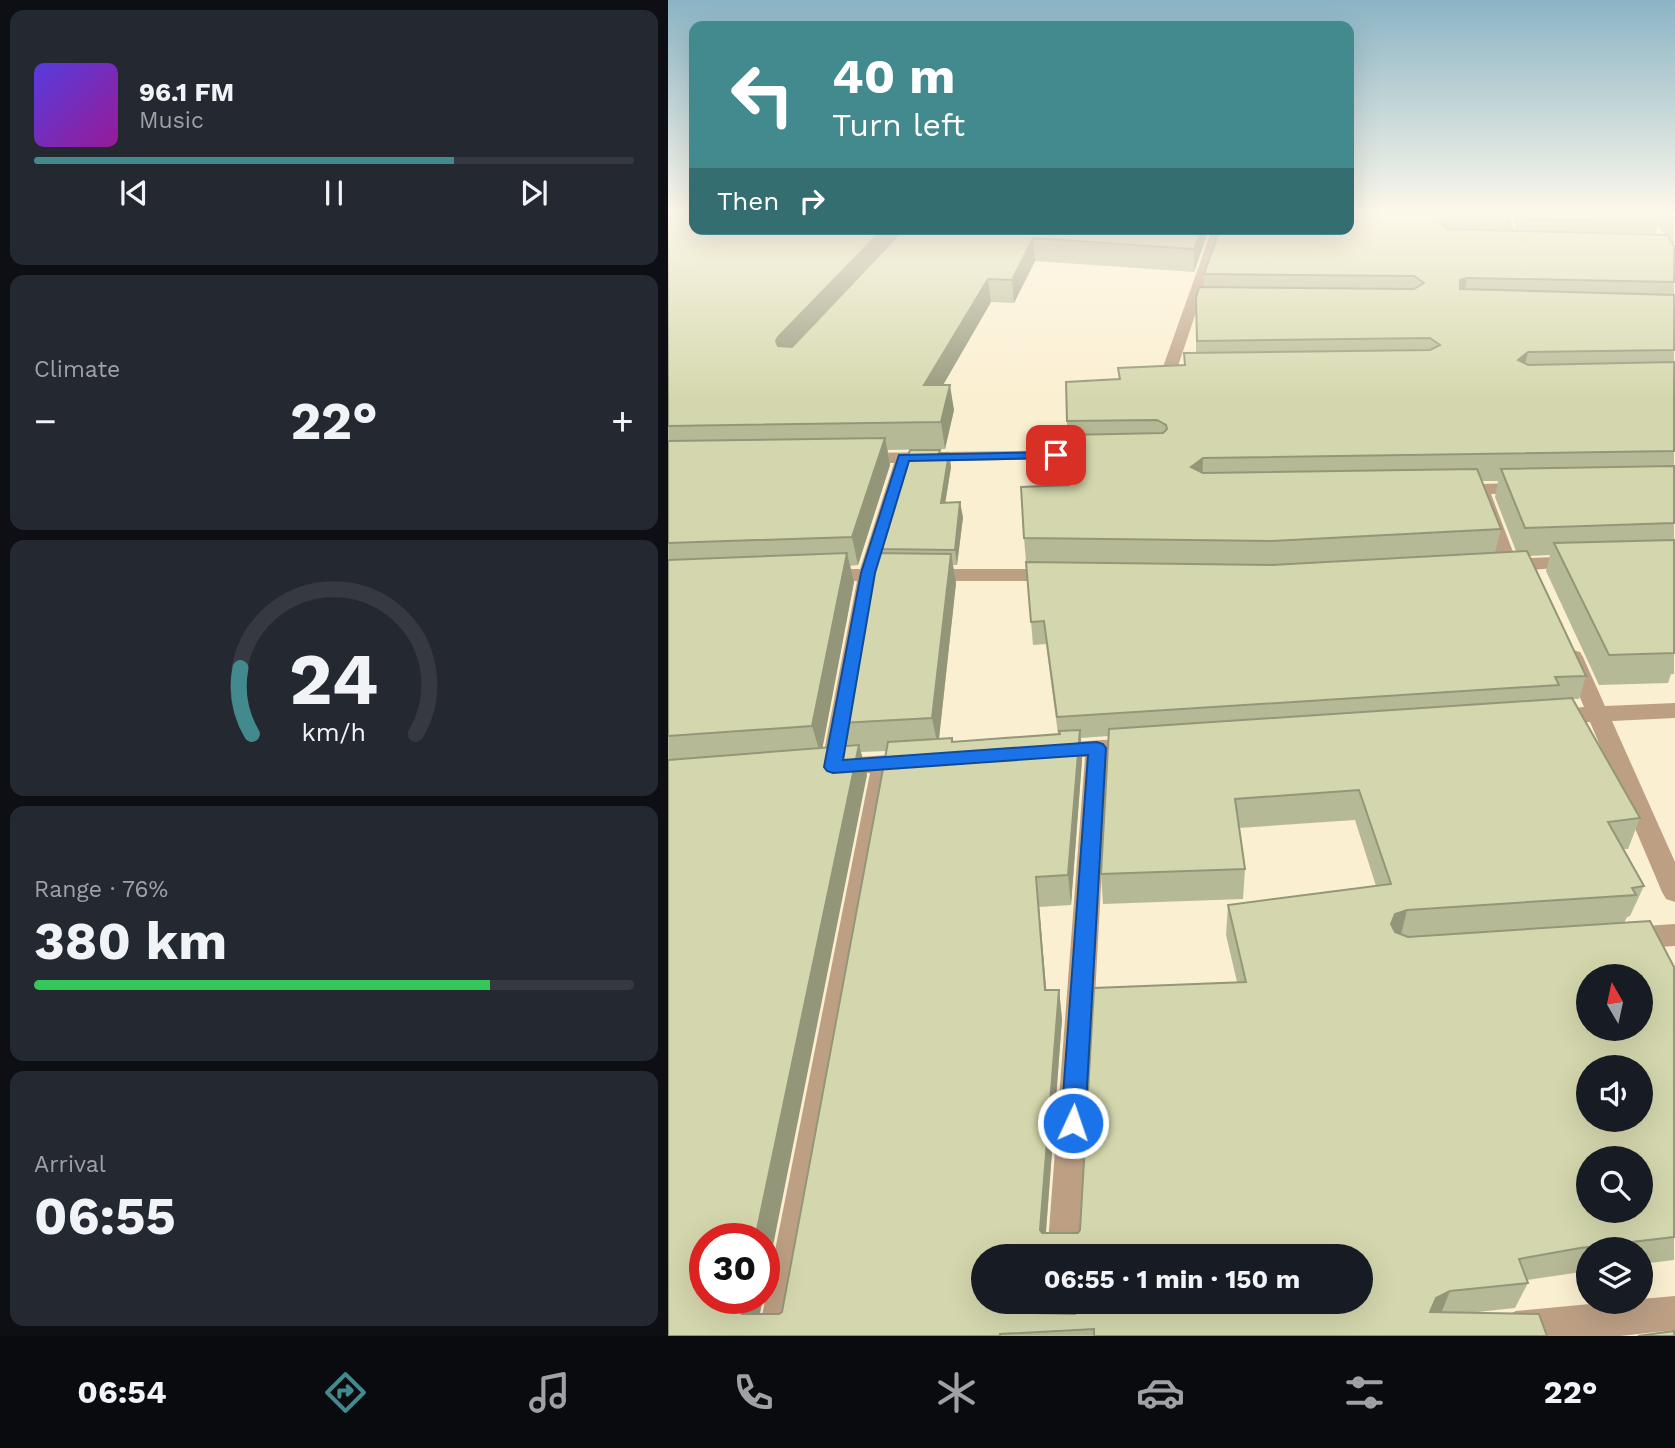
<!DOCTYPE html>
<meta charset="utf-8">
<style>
:root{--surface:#171b24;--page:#242831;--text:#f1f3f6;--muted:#9ea1a6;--line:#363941;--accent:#428a8e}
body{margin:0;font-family:"Work Sans",sans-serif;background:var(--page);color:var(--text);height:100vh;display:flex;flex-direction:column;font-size:26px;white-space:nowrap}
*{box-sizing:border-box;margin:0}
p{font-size:23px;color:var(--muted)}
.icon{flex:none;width:38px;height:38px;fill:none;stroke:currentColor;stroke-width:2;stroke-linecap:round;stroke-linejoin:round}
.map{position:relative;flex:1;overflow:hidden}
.sheet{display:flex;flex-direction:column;gap:10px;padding:10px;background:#0d0f14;width:668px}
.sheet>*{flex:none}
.guide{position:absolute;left:21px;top:21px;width:665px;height:214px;border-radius:14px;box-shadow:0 7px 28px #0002;background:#428a8e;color:#fff;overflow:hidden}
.needle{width:46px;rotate:351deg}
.tools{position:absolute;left:908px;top:964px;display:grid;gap:14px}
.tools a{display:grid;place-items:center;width:77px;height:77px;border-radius:50%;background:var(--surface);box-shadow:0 7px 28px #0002;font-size:35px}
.speed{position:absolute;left:21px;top:1223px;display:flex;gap:14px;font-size:35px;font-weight:700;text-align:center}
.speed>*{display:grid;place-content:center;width:91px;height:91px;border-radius:50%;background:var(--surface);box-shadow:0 7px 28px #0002;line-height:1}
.speed .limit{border:10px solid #d22;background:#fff;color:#111}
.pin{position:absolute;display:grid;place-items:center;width:60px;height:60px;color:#fff;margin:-30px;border-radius:14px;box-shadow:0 4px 10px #0006}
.me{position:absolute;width:77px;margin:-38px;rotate:3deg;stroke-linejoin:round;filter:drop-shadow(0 0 5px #0008)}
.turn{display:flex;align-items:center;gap:24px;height:147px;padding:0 28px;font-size:32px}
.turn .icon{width:91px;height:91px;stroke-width:2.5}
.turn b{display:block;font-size:49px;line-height:60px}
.then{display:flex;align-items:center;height:66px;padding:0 28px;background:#0003;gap:14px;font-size:26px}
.big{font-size:52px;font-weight:700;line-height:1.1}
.sheet .widget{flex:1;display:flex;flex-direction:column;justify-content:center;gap:10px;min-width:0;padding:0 24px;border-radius:14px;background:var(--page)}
.sheet .dial{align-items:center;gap:0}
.dial svg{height:182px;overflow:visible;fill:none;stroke:var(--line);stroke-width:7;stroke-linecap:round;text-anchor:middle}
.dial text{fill:var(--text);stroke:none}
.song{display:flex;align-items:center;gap:21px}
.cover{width:84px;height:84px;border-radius:10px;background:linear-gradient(135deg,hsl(250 70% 55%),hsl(300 70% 35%))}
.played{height:7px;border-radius:4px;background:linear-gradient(90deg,var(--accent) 70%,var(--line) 70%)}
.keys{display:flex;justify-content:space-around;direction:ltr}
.heat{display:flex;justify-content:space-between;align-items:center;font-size:38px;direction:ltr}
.charge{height:10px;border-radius:5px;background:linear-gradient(90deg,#34c759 76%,var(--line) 0)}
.trip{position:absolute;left:303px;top:1244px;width:402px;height:70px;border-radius:35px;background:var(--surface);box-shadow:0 7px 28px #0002;font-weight:700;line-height:70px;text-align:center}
.tab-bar{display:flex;height:112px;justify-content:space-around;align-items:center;background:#090b0e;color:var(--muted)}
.tab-bar .icon{width:49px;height:49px}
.tab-bar .active{color:var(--accent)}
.tab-bar b{font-size:32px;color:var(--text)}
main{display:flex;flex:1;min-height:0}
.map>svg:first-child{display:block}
</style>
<main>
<section class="sheet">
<div class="widget">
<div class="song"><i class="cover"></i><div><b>96.1 FM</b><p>Music</p></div></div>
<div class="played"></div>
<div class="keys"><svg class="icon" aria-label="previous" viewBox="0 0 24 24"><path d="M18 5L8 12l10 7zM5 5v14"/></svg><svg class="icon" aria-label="pause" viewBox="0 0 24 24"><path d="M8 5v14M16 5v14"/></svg><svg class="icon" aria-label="next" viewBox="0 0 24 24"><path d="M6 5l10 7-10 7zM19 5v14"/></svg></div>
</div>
<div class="widget"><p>Climate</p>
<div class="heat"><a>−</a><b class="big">22°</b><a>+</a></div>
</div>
<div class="widget dial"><svg viewBox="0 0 100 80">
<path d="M14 69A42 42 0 1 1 86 69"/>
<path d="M14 69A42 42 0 0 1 9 40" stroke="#428a8e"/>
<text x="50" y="56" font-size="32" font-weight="700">24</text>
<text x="50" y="72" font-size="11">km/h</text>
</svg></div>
<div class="widget"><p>Range · 76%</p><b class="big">380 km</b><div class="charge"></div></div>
<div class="widget"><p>Arrival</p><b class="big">06:55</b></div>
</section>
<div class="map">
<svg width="1007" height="1336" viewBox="0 0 1007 1336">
<rect width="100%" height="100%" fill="#fbefd1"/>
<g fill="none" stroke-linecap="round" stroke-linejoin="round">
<g fill="#bda084" fill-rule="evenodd">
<polygon points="830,215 842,215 849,247 847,250 837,247"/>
<polygon points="544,229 556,229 510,366 530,369 532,372 525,376 503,376 495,367"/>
<polygon points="428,450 436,455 434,458 243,462 211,569 386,569 396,575 386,581 208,581 178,758 246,753 254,755 257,761 254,767 225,771 126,1336 90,1336 202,773 170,775 157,773 153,767 189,581 156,581 146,575 156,569 192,569 226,463 195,463 187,458 195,453"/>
<polygon points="857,483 866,488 863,492 823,494 850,565 841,571 832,565 803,489 812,484"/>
<polygon points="909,556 916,558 918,562 916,566 862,570 853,564 862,558"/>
<polygon points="905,650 912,652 915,657 937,706 1007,703 1007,718 944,721 1007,862 1007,902 998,899 994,892 922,722 885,724 877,721 874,716 877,711 916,707 895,657 898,652"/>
<polygon points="469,738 477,740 480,746 477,752 440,756 413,1256 379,1256 417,757 386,759 378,757 375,751 378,745 386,743"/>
<polygon points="1007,924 1007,946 962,949 953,946 949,938 953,930 962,927"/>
<polygon points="1007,1296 1007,1330 952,1336 833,1336 830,1329 836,1317 848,1311 943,1302 973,1302 973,1299"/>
<polygon points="377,1302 411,1302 409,1336 373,1336"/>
</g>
</g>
<path fill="#b6b995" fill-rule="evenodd" d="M0,215L26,229H541L526,272L367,261L346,303L323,302L275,385L286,410L277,449L220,450L222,465L190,565L182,566L186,582L154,748L179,746L173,723L212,553L211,549L272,453H281L283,467L277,503L295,517L289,565H285L288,583L271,739L284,738L285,742L390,734L378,644L365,645L356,538L401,485L399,421L451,379L450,368L516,365V353H528V298L536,287V274L681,215H836L837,218L835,231H848L844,215H1006V674H1003L1000,683L931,685L878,571L882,555L861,556L918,676L911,699H905L972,818L960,849H955L976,886L962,916L959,917L956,923L1006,967V1260L973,1264V1250H920V1271L859,1280L860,1283L847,1308L800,1313L879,1336H0ZM990,225L996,235H987ZM814,481H830L827,497L848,551L827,552L833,529ZM441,736L433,874L435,904L575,899L577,869L571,828L687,820L708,886L560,905L558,935L569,982L412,1230L410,1233H378L394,1019L391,990H378L371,907L403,905L414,760L413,738ZM219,751L114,1312L111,1314H92L95,1298H37L199,775L193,752ZM315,1256L693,1302L407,1314L374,1313Z"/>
<g fill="#949679">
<polygon points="780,217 776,238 771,222"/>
<polygon points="215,229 239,229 116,362 108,341 110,337"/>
<polygon points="534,229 541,229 526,272 526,249"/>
<polygon points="365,238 367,261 346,303 344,280"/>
<polygon points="799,278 795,301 788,303 792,280"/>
<polygon points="320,279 323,302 260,411 256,385"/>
<polygon points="860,352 854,377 850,360"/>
<polygon points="282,385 286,410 277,449 273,422"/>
<polygon points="217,438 222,465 190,565 184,537"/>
<polygon points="281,453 283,467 275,517 273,503"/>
<polygon points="535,458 534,485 523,467"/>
<polygon points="292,502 295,517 289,565 287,550"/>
<polygon points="179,553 186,582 153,756 144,726"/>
<polygon points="283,554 288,583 270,747 264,718"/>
<polygon points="412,730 414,760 403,905 400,875"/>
<polygon points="191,745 199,775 96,1291 96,1239 87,1239"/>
<polygon points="368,877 371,907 381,1020 377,990"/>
<polygon points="739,910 732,939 721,944 723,924 727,914"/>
<polygon points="391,990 394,1019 376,1256 372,1230"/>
<polygon points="782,1291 772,1316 753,1336 768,1298"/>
<polygon points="74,1298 95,1298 87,1335 71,1311"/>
<polygon points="367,1302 375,1302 372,1332 366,1313"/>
</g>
<g fill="#d4d7ad" stroke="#949679" stroke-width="2" fill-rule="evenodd">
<polygon points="0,215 26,215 26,229 215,229 110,337 108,341 110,346 124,347 236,229 534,229 526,249 365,238 344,280 320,279 256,385 282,385 273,422 0,426"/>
<polygon points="681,215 836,215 837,218 780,217 771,222 779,229 999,235 1006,246 1006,282 799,278 792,280 792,289 1006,295 1006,350 860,352 850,360 860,365 1006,362 1006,451 535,458 523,467 535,473 809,469 833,529 604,541 356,538 353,487 401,485 399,435 495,433 499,429 498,425 489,420 399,421 398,382 452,379 450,368 517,365 516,353 762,350 772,345 762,338 529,341 528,298 531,287 746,289 756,283 746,276 536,274 552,229 681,229"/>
<polygon points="854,215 986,215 990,222 855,219"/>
<polygon points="217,438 184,537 0,543 0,441"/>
<polygon points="242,450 272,450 271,453 281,453 273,503 292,502 287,550 211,549"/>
<polygon points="1006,466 1006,523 857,528 833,469"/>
<polygon points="1006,540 1006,653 941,655 886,543"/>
<polygon points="859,551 918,676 887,677 891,685 389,717 376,621 363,622 358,562 604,565"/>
<polygon points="179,553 144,726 0,736 0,560"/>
<polygon points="204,553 283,554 264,718 173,723"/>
<path d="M904,698L972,818L940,822L976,886L964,888L968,895L739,910L727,914L723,924L727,932L740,937L982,921L1006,967V1237L912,1248L851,1259L860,1283L782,1291L768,1298L762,1312L871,1314L879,1336H426V1329L332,1334V1336H0V760L191,745L87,1239H37V1298H74L71,1311L74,1314H111L114,1312L220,742L284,738V742L392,734L391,731L412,730L400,875L368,877L377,990H391L372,1230L374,1233H410L412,1230L426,988L578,982L560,905L723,884L691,790L567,799L577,869L433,874L441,729ZM920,976H973V1029H920ZM920,1068H973V1120H920ZM920,1158H973V1211H920ZM315,1256H693V1302H408L407,1314L366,1313L367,1302H315Z"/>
<polygon points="1006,1331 1006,1336 970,1336"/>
</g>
<linearGradient id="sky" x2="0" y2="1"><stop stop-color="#8ab4c5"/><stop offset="0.53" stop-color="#fdf8ea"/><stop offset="1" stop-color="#fdf8ea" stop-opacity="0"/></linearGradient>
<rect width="1007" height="402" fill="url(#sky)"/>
<polygon fill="#1a73e8" stroke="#114b97" stroke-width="2" points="388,452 394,455 392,458 241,461 207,573 175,760 429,742 435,744 438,748 417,1123 413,1131 405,1134 397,1131 393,1123 420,755 165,773 159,771 156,767 193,573 231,455"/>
</svg>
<div class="tools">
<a><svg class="needle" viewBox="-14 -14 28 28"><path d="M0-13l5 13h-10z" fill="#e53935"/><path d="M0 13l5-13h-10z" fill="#9ea1a6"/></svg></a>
<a><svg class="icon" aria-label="sound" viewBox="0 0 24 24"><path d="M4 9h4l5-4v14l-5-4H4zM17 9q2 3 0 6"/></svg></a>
<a><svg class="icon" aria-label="search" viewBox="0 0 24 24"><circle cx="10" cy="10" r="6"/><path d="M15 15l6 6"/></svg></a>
<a><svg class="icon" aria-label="layers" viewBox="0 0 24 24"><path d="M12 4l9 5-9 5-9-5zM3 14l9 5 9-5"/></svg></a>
</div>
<div class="speed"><div class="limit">30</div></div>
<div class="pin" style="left:388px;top:455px;background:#d93025"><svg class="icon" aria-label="arrive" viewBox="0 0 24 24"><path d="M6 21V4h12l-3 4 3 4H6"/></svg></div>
<svg class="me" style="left:405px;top:1123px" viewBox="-20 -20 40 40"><circle r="17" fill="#1a73e8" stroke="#fff" stroke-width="3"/><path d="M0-11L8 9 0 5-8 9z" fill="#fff"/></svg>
<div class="trip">06:55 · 1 min · 150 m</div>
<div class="guide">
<div class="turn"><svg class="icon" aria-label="left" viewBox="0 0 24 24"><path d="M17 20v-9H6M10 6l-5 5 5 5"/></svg><div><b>40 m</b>Turn left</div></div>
<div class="then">Then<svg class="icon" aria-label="right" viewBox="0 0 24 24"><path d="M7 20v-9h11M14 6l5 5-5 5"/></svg></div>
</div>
</div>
</main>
<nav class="tab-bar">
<b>06:54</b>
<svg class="icon active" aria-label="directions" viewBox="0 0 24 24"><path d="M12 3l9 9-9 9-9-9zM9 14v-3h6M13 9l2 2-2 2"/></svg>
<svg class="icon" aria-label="music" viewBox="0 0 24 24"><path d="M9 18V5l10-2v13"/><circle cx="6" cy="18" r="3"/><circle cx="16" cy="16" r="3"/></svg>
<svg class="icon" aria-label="phone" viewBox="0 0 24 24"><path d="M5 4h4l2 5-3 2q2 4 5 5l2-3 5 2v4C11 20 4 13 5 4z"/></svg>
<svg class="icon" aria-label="climate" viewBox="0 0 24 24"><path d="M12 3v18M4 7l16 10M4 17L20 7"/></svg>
<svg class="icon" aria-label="car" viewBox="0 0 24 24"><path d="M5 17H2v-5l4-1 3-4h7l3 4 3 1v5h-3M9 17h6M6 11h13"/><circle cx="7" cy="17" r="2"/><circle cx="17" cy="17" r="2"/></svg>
<svg class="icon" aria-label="filters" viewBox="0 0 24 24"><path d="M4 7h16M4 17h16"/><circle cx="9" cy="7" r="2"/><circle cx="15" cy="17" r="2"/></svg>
<b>22°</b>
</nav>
